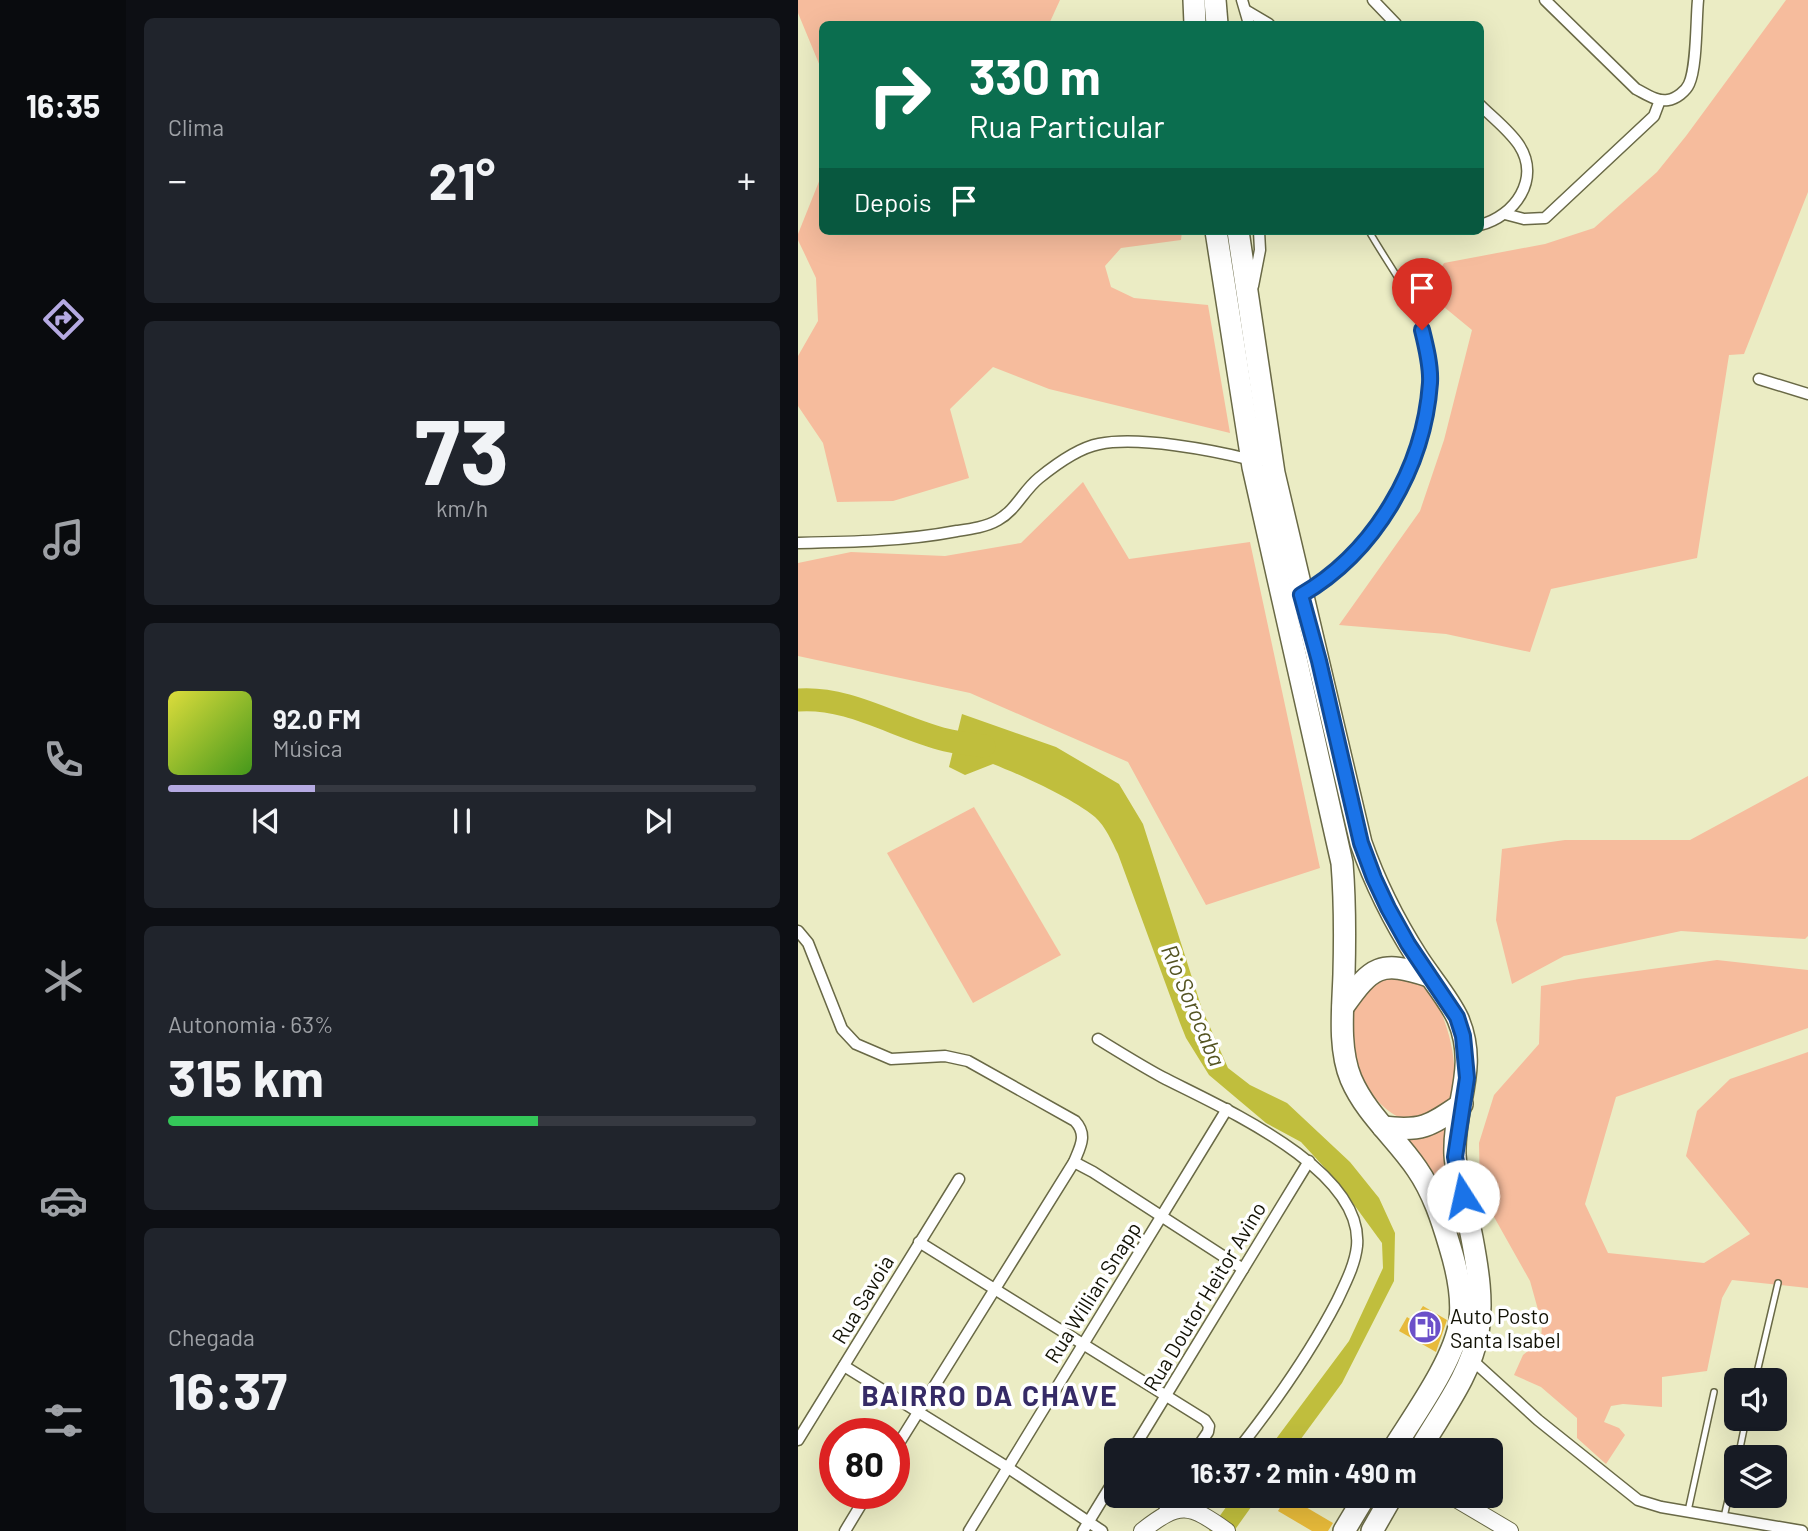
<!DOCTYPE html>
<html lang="pt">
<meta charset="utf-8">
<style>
:root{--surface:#171b24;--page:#20242c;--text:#f1f3f6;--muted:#9ea1a6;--line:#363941;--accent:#b5aae2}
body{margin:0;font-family:Barlow,sans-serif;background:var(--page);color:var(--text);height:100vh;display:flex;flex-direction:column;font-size:26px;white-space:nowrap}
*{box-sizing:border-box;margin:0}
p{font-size:23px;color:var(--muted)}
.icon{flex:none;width:38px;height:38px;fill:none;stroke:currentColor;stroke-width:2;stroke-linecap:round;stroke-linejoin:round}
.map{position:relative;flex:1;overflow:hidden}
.side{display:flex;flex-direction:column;gap:18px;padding:18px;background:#0d0f14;width:672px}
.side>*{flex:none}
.hud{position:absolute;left:21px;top:21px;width:665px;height:214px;border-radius:10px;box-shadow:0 7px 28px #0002;background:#0b6e4f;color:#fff;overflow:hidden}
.tools{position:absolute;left:926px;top:1368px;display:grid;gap:14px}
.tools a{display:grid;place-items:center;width:63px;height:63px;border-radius:10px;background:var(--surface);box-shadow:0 7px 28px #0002;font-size:35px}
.speed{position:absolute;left:21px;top:1418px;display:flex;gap:14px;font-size:35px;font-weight:700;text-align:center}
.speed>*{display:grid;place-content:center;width:91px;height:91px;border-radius:50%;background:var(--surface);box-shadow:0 7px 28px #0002;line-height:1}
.speed .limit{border:10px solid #d22;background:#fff;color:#111}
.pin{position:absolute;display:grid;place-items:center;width:60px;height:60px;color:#fff;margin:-72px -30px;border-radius:50% 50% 50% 0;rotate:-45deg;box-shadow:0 0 7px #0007}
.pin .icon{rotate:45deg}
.me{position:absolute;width:77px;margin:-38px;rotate:350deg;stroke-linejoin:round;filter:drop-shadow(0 0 5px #0008)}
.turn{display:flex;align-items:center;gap:24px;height:147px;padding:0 35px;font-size:32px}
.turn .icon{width:91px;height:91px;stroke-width:2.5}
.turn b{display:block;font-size:49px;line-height:60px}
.then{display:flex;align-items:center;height:66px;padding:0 35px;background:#0003;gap:14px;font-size:26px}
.big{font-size:52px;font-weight:700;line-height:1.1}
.side .card{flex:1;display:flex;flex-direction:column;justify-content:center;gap:10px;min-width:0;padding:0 24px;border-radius:10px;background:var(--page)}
.side .dial{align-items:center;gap:0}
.dial b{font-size:91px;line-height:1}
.song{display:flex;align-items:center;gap:21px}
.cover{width:84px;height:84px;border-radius:10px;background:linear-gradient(135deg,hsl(60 70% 55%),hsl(100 70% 35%))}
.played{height:7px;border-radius:4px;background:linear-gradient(90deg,var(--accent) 25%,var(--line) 25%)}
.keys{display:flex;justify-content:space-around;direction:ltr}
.heat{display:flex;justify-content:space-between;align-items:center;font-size:38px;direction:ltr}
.charge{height:10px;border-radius:5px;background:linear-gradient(90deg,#34c759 63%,var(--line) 0)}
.trip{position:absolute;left:306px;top:1438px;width:399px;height:70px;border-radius:10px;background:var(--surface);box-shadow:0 7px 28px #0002;font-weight:700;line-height:70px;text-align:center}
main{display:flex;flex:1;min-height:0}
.menu{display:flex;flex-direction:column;width:126px;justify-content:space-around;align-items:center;background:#090b0e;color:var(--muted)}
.menu .icon{width:49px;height:49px}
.menu .active{color:var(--accent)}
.menu b{font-size:32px;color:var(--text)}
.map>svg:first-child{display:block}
</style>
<main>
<nav class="menu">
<b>16:35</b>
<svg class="icon active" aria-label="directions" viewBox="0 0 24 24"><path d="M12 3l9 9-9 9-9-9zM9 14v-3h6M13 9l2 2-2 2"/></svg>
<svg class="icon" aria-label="music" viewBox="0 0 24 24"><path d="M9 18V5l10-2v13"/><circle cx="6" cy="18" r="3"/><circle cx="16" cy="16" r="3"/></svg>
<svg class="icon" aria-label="phone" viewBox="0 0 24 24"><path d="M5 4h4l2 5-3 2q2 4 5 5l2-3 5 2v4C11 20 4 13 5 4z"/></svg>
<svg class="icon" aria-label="climate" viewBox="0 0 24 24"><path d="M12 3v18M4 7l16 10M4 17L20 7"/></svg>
<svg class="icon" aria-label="car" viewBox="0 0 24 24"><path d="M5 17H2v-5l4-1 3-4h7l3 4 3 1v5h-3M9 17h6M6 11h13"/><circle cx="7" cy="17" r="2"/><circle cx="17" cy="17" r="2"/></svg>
<svg class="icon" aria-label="filters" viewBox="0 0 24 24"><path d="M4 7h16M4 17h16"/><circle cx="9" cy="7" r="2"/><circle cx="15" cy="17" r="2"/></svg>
</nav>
<section class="side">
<div class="card"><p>Clima</p>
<div class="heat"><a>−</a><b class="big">21°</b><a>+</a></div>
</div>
<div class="card dial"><b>73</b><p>km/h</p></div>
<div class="card">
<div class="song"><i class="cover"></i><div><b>92.0 FM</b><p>Música</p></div></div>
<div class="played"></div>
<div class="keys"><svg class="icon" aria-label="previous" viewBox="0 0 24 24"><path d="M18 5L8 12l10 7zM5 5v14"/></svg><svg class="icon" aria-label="pause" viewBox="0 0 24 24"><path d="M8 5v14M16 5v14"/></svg><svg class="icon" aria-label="next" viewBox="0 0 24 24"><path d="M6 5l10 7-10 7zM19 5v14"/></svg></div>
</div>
<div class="card"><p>Autonomia · 63%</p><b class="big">315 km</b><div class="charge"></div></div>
<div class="card"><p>Chegada</p><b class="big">16:37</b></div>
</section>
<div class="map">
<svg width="1010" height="1531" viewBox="0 0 1010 1531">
<rect width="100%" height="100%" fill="#ebecc4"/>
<g fill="#f6bc9d">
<polygon points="0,0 262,0 251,24 24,24 24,71 0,13"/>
<polygon points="988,0 1010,0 1010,192 946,354 931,355 899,558 753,589 732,652 648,634 541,625 622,511 646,440 674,330 629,293 646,263 747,244 796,228 859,172 888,136"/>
<polygon points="24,174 24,231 384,231 383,240 323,248 307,266 313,287 336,298 410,305 432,433 251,389 195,367 152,409 171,478 95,501 39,502 25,443 0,406 0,356 20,321 18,278 0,240 0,234"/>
<polygon points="285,482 331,559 452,542 522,868 408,905 330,762 172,693 0,656 0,563 53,552 147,556 223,543"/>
<polygon points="1010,776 1010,936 1007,939 883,931 766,956 714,984 698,920 704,849 767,840 892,840"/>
<polygon points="176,807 263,955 175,1003 89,853"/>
<polygon points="919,960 1010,970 1010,1028 818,1097 787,1204 810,1253 906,1263 952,1234 888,1156 899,1111 932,1079 1010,1052 1010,1288 934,1280 924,1298 909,1371 864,1377 864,1407 825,1404 813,1406 806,1422 821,1428 827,1435 808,1464 779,1438 779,1418 743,1387 716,1375 725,1355 743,1340 744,1324 732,1281 682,1192 681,1143 696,1095 741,1044 743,986 781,979"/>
<path d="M588,974L616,978C623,985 633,993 638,1002C651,1025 667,1083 647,1105C644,1109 637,1111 633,1114C604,1132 578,1104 566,1080C554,1052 550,1026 558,996Z"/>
<path d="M649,1126L652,1191L674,1264L675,1338L613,1451H601L658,1357L648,1208L634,1173L621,1152L603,1135C621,1136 634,1136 649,1126Z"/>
</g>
<g fill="#c0be3d">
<path d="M164,714L258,747L321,784L345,824L404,1009L430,1068L452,1085L489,1103L552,1162L581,1198L597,1233L596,1281L544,1383L494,1451H469L551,1341L585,1268L584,1243L538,1180L503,1142L468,1123L411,1075L388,1038L382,1023L320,854C314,842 308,827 297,817C272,797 225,776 195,764L167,775L151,767Z"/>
<polygon points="436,1496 461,1496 436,1531 411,1531"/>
</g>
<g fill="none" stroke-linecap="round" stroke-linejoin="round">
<path stroke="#c0be3d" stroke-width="23" d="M0,700C51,696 99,728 148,740C160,743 173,744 186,746"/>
</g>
<g fill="#e7ba3a">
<polygon points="625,1306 649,1320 638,1352 601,1331 609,1317 615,1321"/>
<polygon points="489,1496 535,1523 530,1531 514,1531 480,1511"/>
</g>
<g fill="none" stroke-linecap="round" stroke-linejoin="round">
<defs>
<g id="lane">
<path d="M509,591C593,542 660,409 620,314C609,289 585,256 571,231"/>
<polyline points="957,1381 980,1283"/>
<polyline points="940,1458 948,1419"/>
<polyline points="890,1511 916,1392"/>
<polyline points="926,1517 938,1465"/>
</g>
<g id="street">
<polyline points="444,0 451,24"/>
<polyline points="575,0 598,24"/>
<path d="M747,0L838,89C848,94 859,102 870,100C878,99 888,91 891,84C899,67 898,20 900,0"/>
<polyline points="449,11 471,24"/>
<path d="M682,105C695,118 711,130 721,145C743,179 717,216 682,225"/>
<polyline points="707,214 726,219 747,218 856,116 862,100"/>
<polyline points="455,286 462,250 461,231"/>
<polyline points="961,379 1010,394"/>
<path d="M0,543C53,542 107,541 159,531C173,529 188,527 200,520C218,510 225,491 241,478C257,465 280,448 301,444C341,436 414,450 454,460"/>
<path d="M0,931L10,943L44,1029L58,1044L93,1059L147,1056L170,1061L277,1121C290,1135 282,1147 276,1162L96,1451"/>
<path d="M300,1039C321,1052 342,1065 364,1077C420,1106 566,1168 559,1246C557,1265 547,1284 539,1301C511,1355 477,1403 439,1451"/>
<polyline points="276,1162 295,1172 445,1269"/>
<polyline points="121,1242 407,1420 411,1426 410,1432 397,1451"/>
<polyline points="673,1359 740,1420 840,1500 863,1507 1004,1531"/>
<polyline points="46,1366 209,1467 304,1531"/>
<polyline points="0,1440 161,1179"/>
<polyline points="334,1451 511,1161"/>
<polyline points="397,1496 402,1513"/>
<polyline points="365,1515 371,1496"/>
<polyline points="47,1531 70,1493"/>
<polyline points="171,1531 429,1109"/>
<polyline points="285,1531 318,1477"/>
</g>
<g id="secondary">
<polyline points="653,1496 712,1531"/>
<path d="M344,1531C382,1501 391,1504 429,1531"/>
</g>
<g id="highway">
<polyline points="396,0 397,24"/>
<polyline points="417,0 419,24"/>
<path d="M418,231L455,467L544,863C547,900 547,936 546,974C545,1007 540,1048 553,1079C568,1114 598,1138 619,1169C635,1192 644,1220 652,1247C659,1270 665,1295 662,1320C658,1358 615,1417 594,1451"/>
<path d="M440,231L476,473L563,843C577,883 596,921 619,957C631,976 651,999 660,1019C681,1069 655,1106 657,1155C659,1183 669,1211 674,1238C680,1270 685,1301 680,1333C673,1375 642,1414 621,1451"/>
<path d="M545,1007C574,966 582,960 631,976"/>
<path d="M585,1127C624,1132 632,1126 664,1104"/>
<polyline points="546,1531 567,1496"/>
<polyline points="574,1531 594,1496"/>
</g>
</defs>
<use href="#lane" stroke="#696946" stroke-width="8"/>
<use href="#street" stroke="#696946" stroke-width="13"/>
<use href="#secondary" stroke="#696946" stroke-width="18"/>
<use href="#highway" stroke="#696946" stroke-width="24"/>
<use href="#lane" stroke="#fff" stroke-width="5"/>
<use href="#street" stroke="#fff" stroke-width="10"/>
<use href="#secondary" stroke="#fff" stroke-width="16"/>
<use href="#highway" stroke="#fff" stroke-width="21"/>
</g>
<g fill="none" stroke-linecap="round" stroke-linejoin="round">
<defs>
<path id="route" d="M624,330C628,346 633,366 632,383C626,468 577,552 503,595L521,661L563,843L576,878L590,908L610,944L659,1017L665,1036L669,1078L657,1157L665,1196"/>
</defs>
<use href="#route" stroke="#114b97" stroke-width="18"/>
<use href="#route" stroke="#1a73e8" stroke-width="12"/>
</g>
<defs>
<symbol id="fuel-disc" viewBox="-11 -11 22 22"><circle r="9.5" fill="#6b50c9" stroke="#fff"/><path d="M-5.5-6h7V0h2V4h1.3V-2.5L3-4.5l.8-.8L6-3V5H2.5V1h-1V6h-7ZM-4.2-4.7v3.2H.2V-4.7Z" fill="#fff"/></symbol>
</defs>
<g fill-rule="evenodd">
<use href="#fuel-disc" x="608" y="1308" width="38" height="38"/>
</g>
<g text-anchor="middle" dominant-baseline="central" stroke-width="7" stroke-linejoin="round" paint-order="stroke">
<g font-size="21" fill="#121205" stroke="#fff">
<text transform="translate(294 1292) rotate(-58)">Rua Willian Snapp</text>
<text transform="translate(406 1296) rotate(-59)">Rua Doutor Heitor Avino</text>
<text transform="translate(64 1299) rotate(-59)">Rua Savoia</text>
</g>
<g font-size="21" fill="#121205" stroke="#fff" text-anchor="start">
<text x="652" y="1315">Auto Posto<tspan x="652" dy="24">Santa Isabel</tspan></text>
</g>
<g font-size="23" font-style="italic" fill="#545422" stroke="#fff">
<text transform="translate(396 1005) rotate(67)">Rio Sorocaba</text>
</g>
<g font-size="28" font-weight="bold" letter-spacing="2" fill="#362b66" stroke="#fff">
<text x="192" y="1395">BAIRRO DA CHAVE</text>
</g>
</g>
</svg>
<div class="tools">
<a><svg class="icon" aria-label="sound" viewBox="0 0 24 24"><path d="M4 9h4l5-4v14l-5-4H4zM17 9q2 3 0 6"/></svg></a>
<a><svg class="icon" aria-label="layers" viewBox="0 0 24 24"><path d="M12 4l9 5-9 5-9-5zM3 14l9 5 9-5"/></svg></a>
</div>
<div class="speed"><div class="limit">80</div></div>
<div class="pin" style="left:624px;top:330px;background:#d93025"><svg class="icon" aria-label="arrive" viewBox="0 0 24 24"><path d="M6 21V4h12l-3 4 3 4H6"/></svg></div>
<svg class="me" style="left:665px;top:1196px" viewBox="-20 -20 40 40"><circle r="19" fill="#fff"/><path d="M0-13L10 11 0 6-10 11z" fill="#1a73e8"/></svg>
<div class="trip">16:37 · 2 min · 490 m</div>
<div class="hud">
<div class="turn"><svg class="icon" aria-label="right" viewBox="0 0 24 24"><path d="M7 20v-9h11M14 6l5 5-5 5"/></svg><div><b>330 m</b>Rua Particular</div></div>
<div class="then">Depois<svg class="icon" aria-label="arrive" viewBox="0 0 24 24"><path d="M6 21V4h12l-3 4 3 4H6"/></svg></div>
</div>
</div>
</main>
